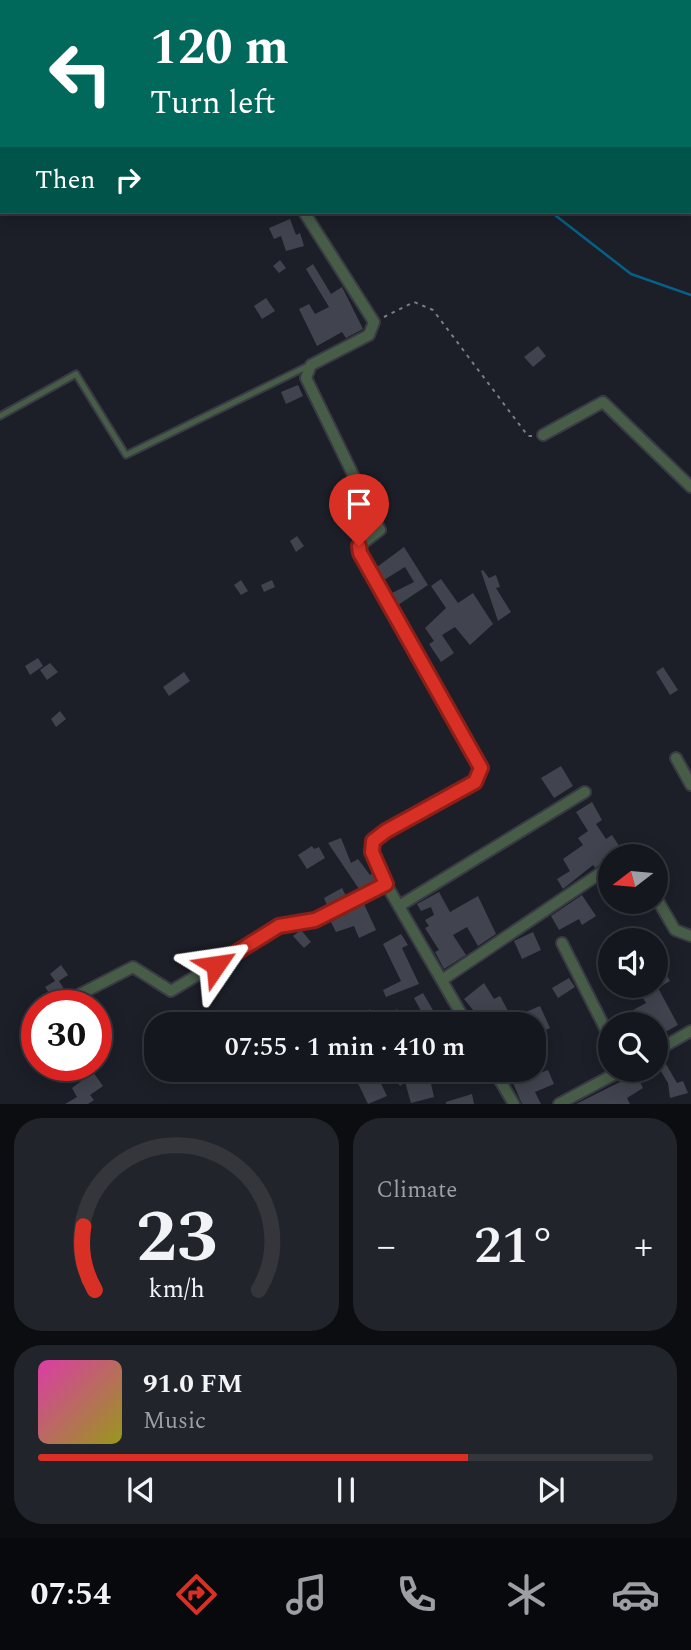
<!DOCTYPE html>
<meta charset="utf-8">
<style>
:root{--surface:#15171e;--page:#22242b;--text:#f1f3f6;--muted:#9d9fa4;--line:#34363c;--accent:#d93025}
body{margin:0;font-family:Spectral,serif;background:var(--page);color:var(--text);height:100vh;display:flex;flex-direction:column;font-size:26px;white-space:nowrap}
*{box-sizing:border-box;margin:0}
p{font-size:23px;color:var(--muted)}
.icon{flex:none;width:38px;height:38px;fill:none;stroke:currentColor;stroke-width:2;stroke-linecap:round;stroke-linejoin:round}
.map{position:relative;height:1104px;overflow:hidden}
.details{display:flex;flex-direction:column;gap:14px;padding:14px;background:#0c0d10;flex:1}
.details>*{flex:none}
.hud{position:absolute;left:0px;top:0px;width:691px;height:214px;box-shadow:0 4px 18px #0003,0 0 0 2px var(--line);background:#00695c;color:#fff;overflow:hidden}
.needle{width:46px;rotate:254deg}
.controls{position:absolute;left:598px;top:844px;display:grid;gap:14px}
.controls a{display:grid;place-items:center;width:70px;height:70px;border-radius:50%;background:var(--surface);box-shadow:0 4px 18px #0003,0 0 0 2px var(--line);font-size:35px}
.speed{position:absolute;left:21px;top:990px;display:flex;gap:14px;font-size:35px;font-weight:700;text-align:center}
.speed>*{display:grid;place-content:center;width:91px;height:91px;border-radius:50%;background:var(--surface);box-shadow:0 4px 18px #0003,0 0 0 2px var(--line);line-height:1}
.speed .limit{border:10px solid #d22;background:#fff;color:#111}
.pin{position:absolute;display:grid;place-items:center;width:60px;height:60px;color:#fff;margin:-72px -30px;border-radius:50% 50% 50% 0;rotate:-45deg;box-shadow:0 0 7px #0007}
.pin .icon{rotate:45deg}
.me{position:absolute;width:77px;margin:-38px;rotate:58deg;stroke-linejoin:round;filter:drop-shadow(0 0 5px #0008)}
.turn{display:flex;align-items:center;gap:24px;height:147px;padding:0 35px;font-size:32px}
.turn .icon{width:91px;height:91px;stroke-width:2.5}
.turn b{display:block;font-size:49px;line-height:60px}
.then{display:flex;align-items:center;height:66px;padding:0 35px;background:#0003;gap:14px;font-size:26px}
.big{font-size:52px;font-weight:600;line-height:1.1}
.details .widget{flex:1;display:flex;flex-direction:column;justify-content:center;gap:10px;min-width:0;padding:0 24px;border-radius:28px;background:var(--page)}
.details .dial{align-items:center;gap:0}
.dial svg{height:182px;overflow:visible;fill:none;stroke:var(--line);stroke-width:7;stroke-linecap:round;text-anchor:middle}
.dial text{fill:var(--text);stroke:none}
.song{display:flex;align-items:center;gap:21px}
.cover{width:84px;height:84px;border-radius:10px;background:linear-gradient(135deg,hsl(320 70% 55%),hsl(60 70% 35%))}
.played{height:7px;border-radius:4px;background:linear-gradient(90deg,var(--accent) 70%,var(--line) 70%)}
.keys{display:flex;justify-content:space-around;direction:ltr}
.heat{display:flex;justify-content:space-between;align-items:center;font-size:38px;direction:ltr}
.details .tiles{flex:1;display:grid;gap:14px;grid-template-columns:1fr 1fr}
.widget:last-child{grid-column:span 2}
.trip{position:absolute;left:144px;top:1012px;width:402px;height:70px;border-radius:28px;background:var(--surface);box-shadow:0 4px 18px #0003,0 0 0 2px var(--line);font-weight:600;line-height:70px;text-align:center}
.tabs{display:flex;height:112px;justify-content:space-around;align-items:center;background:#08090c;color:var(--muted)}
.tabs .icon{width:49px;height:49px}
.tabs .on{color:var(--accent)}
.tabs b{font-size:32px;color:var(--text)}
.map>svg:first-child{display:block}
</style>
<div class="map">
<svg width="691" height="1104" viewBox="0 0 691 1104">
<rect width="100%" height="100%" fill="#1c1f28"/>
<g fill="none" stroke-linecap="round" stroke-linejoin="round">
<g stroke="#066087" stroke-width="2.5">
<polyline points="343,0 344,2"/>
<polyline points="551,212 631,274 691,295"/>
</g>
</g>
<g fill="#41444e">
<polygon points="290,219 296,235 300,233 304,246 286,251 281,236 274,239 269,228"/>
<polygon points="280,260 286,268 279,273 273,266"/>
<polygon points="313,264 331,294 342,287 363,329 346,338 342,332 317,346 299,309 309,304 315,314 329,307 306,269"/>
<polygon points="266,298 275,311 262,319 254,306"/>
<polygon points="538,346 546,356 533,367 524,357"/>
<polygon points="298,385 303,396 286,404 281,392"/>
<polygon points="297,536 304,546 296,552 290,541"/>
<polygon points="404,547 428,585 398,605 392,593 414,582 405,567 384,580 377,567"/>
<polygon points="483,570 489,578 496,575 500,587 496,588 511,612 498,621 481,571"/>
<polygon points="441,579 458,603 473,593 493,624 470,645 455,627 442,635 454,653 441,662 429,644 434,641 425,628 446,608 431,586"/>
<polygon points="241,580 248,591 241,595 234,585"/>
<polygon points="272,580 275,587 264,592 261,585"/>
<polygon points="38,658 43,666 30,675 25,666"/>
<polygon points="50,663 58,672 47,680 40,670"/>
<polygon points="663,667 678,690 670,695 656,672"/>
<polygon points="184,672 190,681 169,696 163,687"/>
<polygon points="60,711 66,719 56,727 51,719"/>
<polygon points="561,766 573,786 554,798 541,778"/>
<polygon points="592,802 602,820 596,824 606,839 612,835 623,852 611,856 595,868 593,865 563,889 557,879 570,871 563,859 583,845 578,838 588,831 576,812"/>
<polygon points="341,838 351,863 358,859 370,875 373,873 376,880 359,889 328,843"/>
<polygon points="312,846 314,849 319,847 325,858 307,869 298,855"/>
<polygon points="342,888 346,896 327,905 324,898"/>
<polygon points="439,892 450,912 478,896 496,934 478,946 467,927 453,935 466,955 444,969 435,952 439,950 425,928 429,926 425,920 434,915 431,907 421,911 417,904"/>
<polygon points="582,895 596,916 582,925 579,919 559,930 551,916"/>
<polygon points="364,904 376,930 359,938 354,926 336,932 331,922"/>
<polygon points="301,930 311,942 304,948 293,936"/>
<polygon points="533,932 541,950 522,959 514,941"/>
<polygon points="401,934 408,945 402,948 419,984 386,997 383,990 401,981 383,944"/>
<polygon points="656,957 670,981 658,988 678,1025 656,1037 656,1024 641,1024 633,1010 646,1003 635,985 656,986"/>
<polygon points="61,965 68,975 59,981 64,989 52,997 45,987 55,981 50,974"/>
<polygon points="569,978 575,987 558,998 552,988"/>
<polygon points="484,983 494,999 500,996 513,1020 507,1024 487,1024 481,1013 478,1016 464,999"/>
<polygon points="423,993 437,1017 447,1012 453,1024 422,1024 427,1022 414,998"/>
<polygon points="540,1006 550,1028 534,1035 534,1024 525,1024 521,1014"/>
<polygon points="370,1009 375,1017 365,1024 347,1024"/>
<polygon points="397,1009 406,1024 385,1024 381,1018"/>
<polygon points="666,1064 677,1083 683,1081 688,1093 670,1098 668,1083 659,1068"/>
<polygon points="351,1069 374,1069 387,1096 368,1104"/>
<polygon points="389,1069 413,1069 421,1082 430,1079 434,1097 411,1103 405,1082 400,1086"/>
<polygon points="507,1069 539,1069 540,1073 548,1070 554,1084 535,1092 541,1104 522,1104"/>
<polygon points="93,1072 103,1086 90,1095 94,1100 88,1104 65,1104 77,1097 72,1088"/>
<polygon points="636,1074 643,1088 627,1098 630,1104 576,1104"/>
<polygon points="472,1094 474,1104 446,1104 446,1102"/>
</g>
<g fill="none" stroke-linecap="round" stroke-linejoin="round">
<defs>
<polyline id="lane" points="0,416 76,374 126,455 308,366"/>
<g id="street">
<polyline points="108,0 110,2"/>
<polyline points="304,212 374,322 369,335 311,365 306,378 380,530 359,546 360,553 481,768 475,782 386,831 371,846 386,884 467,1024"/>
<polyline points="543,435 603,402 691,487"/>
<polyline points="676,758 691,785"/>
<polyline points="658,901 675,930 691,936"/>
<polyline points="399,906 585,792"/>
<polyline points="562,943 611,1040"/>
<polyline points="442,980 611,866"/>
<polyline points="61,1004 133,967 171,991 279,926 315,920 386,884"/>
<polyline points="656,1051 691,1031"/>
<polyline points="493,1069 514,1104"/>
<polyline points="559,1104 624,1069"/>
</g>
</defs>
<use href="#lane" stroke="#383b44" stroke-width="9"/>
<use href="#street" stroke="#383b44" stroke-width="14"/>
<polyline stroke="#7a7d84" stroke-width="2" stroke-dasharray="3.5 5" stroke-linecap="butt" points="384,317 414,302 433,310 528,436 532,436"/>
<use href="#lane" stroke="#475d48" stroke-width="5"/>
<use href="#street" stroke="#475d48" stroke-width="10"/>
</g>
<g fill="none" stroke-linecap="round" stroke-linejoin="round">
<defs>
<polyline id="route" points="216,965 279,926 315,920 386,884 372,852 373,841 386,831 475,782 481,768 360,553 359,546"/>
</defs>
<use href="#route" stroke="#8d1f18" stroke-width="18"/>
<use href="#route" stroke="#d93025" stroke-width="12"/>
</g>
</svg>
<div class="controls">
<a><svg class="needle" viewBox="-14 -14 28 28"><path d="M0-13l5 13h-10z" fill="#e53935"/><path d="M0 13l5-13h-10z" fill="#9d9fa4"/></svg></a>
<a><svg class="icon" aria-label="sound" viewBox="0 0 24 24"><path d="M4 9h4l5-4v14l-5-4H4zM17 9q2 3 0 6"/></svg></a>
<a><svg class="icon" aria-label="search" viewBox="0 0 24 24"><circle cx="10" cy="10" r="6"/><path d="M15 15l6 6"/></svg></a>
</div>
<div class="speed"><div class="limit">30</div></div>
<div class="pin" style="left:359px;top:546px;background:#d93025"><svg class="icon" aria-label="arrive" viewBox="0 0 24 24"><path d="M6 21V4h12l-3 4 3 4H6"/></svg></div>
<svg class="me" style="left:216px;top:965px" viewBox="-20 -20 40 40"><path d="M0-17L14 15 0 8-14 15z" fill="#d93025" stroke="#fff" stroke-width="4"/></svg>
<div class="trip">07:55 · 1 min · 410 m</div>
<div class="hud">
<div class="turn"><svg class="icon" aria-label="left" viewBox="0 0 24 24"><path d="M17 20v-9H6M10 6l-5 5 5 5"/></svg><div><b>120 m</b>Turn left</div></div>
<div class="then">Then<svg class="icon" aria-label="right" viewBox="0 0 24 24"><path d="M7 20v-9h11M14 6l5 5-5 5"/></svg></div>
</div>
</div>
<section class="details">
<div class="tiles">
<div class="widget dial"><svg viewBox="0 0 100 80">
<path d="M14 69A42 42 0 1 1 86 69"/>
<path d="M14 69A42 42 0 0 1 9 41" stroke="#d93025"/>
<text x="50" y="56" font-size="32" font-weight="700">23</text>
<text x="50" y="72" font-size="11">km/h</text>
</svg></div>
<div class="widget"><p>Climate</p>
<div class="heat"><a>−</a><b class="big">21°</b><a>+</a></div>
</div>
<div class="widget">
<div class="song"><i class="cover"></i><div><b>91.0 FM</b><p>Music</p></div></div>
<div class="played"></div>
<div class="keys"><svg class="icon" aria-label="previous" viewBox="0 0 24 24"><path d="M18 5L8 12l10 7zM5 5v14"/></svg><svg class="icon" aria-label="pause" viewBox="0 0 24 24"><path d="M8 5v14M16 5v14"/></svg><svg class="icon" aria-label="next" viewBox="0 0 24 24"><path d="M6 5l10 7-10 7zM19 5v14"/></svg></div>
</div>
</div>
</section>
<nav class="tabs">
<b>07:54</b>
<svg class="icon on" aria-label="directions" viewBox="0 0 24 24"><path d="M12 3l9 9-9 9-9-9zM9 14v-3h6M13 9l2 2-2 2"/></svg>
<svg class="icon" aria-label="music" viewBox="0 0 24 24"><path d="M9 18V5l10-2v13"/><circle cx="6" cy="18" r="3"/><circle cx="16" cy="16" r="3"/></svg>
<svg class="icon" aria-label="phone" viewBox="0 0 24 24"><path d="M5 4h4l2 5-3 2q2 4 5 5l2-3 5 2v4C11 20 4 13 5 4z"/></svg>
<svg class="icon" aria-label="climate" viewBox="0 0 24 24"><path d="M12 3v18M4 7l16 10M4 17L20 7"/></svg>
<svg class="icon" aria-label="car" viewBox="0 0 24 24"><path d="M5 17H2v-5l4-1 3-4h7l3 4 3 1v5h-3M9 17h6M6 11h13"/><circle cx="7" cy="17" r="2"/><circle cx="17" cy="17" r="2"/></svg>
</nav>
